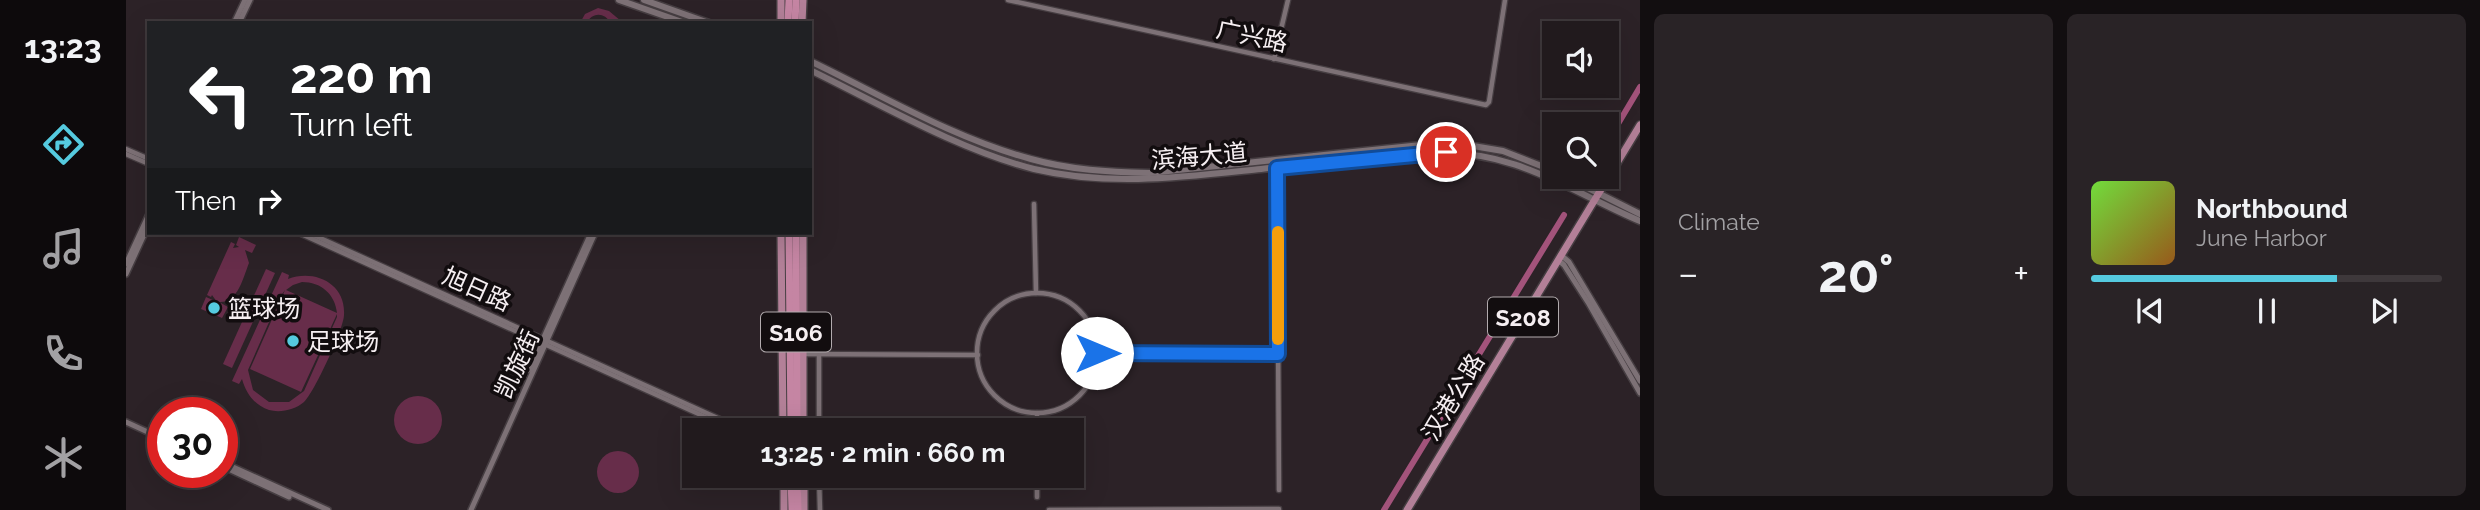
<!DOCTYPE html>
<meta charset="utf-8">
<style>
:root{--surface:#211a1d;--page:#292326;--text:#f1f3f6;--muted:#a2a1a4;--line:#3e383b;--accent:#55cadf}
body{margin:0;font-family:Raleway,"Noto Sans SC",sans-serif;background:var(--page);color:var(--text);height:100vh;display:flex;flex-direction:column;font-size:26px;white-space:nowrap}
*{box-sizing:border-box;margin:0}
p{font-size:23px;color:var(--muted)}
.icon{flex:none;width:38px;height:38px;fill:none;stroke:currentColor;stroke-width:2;stroke-linecap:round;stroke-linejoin:round}
.map{position:relative;flex:1;overflow:hidden}
.side{display:flex;flex-direction:column;gap:14px;padding:14px;background:#120e10;width:840px}
.side>*{flex:none}
.banner{position:absolute;left:21px;top:21px;width:665px;height:214px;border-radius:0px;box-shadow:0 7px 28px #0002,0 0 0 2px var(--line);background:#202124;color:#fff;overflow:hidden}
.buttons{position:absolute;left:1416px;top:21px;display:grid;gap:14px}
.buttons a{display:grid;place-items:center;width:77px;height:77px;border-radius:0px;background:var(--surface);box-shadow:0 7px 28px #0002,0 0 0 2px var(--line);font-size:35px}
.speed{position:absolute;left:21px;top:397px;display:flex;gap:14px;font-size:35px;font-weight:700;text-align:center}
.speed>*{display:grid;place-content:center;width:91px;height:91px;border-radius:50%;background:var(--surface);box-shadow:0 7px 28px #0002,0 0 0 2px var(--line);line-height:1}
.speed .limit{border:10px solid #d22;background:#fff;color:#111}
.pin{position:absolute;display:grid;place-items:center;width:60px;height:60px;color:#fff;margin:-30px;border:4px solid #fff;border-radius:50%;box-shadow:0 2px 7px #0007}
.me{position:absolute;width:77px;margin:-38px;rotate:90deg;stroke-linejoin:round;filter:drop-shadow(0 0 5px #0008)}
.turn{display:flex;align-items:center;gap:24px;height:147px;padding:0 28px;font-size:32px}
.turn .icon{width:91px;height:91px;stroke-width:2.5}
.turn b{display:block;font-size:49px;line-height:60px}
.then{display:flex;align-items:center;height:66px;padding:0 28px;background:#0003;gap:14px;font-size:26px}
.big{font-size:52px;font-weight:700;line-height:1.1}
.side .card{flex:1;display:flex;flex-direction:column;justify-content:center;gap:10px;min-width:0;padding:0 24px;border-radius:10px;background:var(--page)}
.song{display:flex;align-items:center;gap:21px}
.cover{width:84px;height:84px;border-radius:10px;background:linear-gradient(135deg,hsl(100 70% 55%),hsl(30 70% 35%))}
.played{height:7px;border-radius:4px;background:linear-gradient(90deg,var(--accent) 70%,var(--line) 70%)}
.keys{display:flex;justify-content:space-around;direction:ltr}
.heat{display:flex;justify-content:space-between;align-items:center;font-size:38px;direction:ltr}
.side .tiles{flex:1;display:grid;gap:14px;grid-template-columns:repeat(2,1fr)}
.trip{position:absolute;left:556px;top:418px;width:402px;height:70px;border-radius:0px;background:var(--surface);box-shadow:0 7px 28px #0002,0 0 0 2px var(--line);font-weight:700;line-height:70px;text-align:center}
main{display:flex;flex:1;min-height:0}
.tab-bar{display:flex;flex-direction:column;width:126px;justify-content:space-around;align-items:center;background:#0d0a0c;color:var(--muted)}
.tab-bar .icon{width:49px;height:49px}
.tab-bar .active{color:var(--accent)}
.tab-bar b{font-size:32px;color:var(--text)}
.map>svg:first-child{display:block}
</style>
<main>
<nav class="tab-bar">
<b>13:23</b>
<svg class="icon active" aria-label="directions" viewBox="0 0 24 24"><path d="M12 3l9 9-9 9-9-9zM9 14v-3h6M13 9l2 2-2 2"/></svg>
<svg class="icon" aria-label="music" viewBox="0 0 24 24"><path d="M9 18V5l10-2v13"/><circle cx="6" cy="18" r="3"/><circle cx="16" cy="16" r="3"/></svg>
<svg class="icon" aria-label="phone" viewBox="0 0 24 24"><path d="M5 4h4l2 5-3 2q2 4 5 5l2-3 5 2v4C11 20 4 13 5 4z"/></svg>
<svg class="icon" aria-label="climate" viewBox="0 0 24 24"><path d="M12 3v18M4 7l16 10M4 17L20 7"/></svg>
</nav>
<div class="map">
<svg width="1514" height="510" viewBox="0 0 1514 510">
<rect width="100%" height="100%" fill="#2c2227"/>
<g fill="#672d4a" fill-rule="evenodd">
<path d="M472,8L483,11L495,21V23H485C478,12 467,12 460,23H454L459,14Z"/>
<path d="M113,237L130,245L126,253L119,250L123,263C117,278 112,303 93,302L102,307L96,318L75,309L80,297L91,302L86,295L85,297L81,295L105,242L109,244L107,248L113,247L110,245Z"/>
<polygon points="140,269 149,273 106,368 97,364"/>
<path d="M156,272L163,275L162,279C188,269 220,283 218,315C218,328 188,393 178,402C169,410 154,413 143,410C128,405 120,393 116,379L113,384L106,381ZM176,282C195,282 209,294 211,313L160,290L167,285ZM159,290L124,369L175,392L211,314V317L178,391L163,402H143L127,390L122,370L154,297Z"/>
<circle cx="292" cy="420" r="24"/>
<circle cx="492" cy="472" r="21"/>
</g>
<g fill="none" stroke-linecap="round" stroke-linejoin="round">
<g stroke="#a3537b" stroke-width="6">
<polyline points="1480,144 1514,87"/>
<polyline points="1258,510 1438,215"/>
</g>
<defs>
<g id="minor">
<polyline points="882,0 1360,105 1363,102 1379,0"/>
<polyline points="1148,59 1162,0"/>
<polyline points="0,149 23,159"/>
<polyline points="0,154 23,164"/>
<polyline points="1151,167 1153,490"/>
<polyline points="908,204 910,293"/>
<polyline points="173,233 608,430"/>
<polyline points="183,233 618,430"/>
<circle cx="911" cy="353" r="60"/>
<polyline points="971,353 1152,354"/>
<polyline points="675,354 852,355"/>
<polyline points="693,355 693,430"/>
<polyline points="911,413 911,430"/>
<polyline points="693,476 694,510"/>
<polyline points="911,476 911,497"/>
<polyline points="923,510 1153,509"/>
</g>
<g id="tertiary">
<polyline points="108,23 119,0"/>
<polyline points="113,23 124,0"/>
<polyline points="1435,255 1443,262 1514,381"/>
<polyline points="1432,260 1438,265 1463,304 1514,393"/>
<polyline points="0,264 23,214"/>
<polyline points="0,274 23,224"/>
<polyline points="403,370 465,233"/>
<polyline points="0,422 37,439"/>
<polyline points="96,462 202,510"/>
<polyline points="96,466 163,497"/>
<polyline points="345,510 469,233"/>
</g>
<g id="secondary">
<polyline points="493,0 559,23"/>
<polyline points="518,0 583,23"/>
<path d="M684,61C755,95 829,139 905,159C944,170 983,172 1023,173L1305,144L1347,146L1377,151L1428,171"/>
<path d="M684,70C754,104 833,150 908,169C984,187 1058,177 1135,169C1192,163 1248,158 1305,153C1392,150 1439,189 1514,221"/>
<polyline points="1440,177 1514,214"/>
</g>
<g id="primary">
<polyline points="655,23 655,0"/>
<polyline points="676,23 677,0"/>
<polyline points="655,233 657,430"/>
<polyline points="677,233 677,430"/>
<polyline points="658,476 658,510"/>
<polyline points="678,476 678,510"/>
<polyline points="1281,510 1514,125"/>
</g>
<g id="trunk">
<polyline points="662,23 663,0"/>
<polyline points="669,23 670,0"/>
<polyline points="663,233 665,430"/>
<polyline points="670,233 671,430"/>
<polyline points="665,476 666,510"/>
<polyline points="671,476 672,510"/>
</g>
</defs>
<use href="#minor" stroke="#463e42" stroke-width="7"/>
<use href="#tertiary" stroke="#463e42" stroke-width="8"/>
<use href="#secondary" stroke="#463e42" stroke-width="9"/>
<use href="#primary" stroke="#463e42" stroke-width="10"/>
<use href="#trunk" stroke="#463e42" stroke-width="10"/>
<use href="#minor" stroke="#7d7176" stroke-width="4.5"/>
<use href="#tertiary" stroke="#7d7176" stroke-width="5"/>
<use href="#secondary" stroke="#7d7176" stroke-width="6"/>
<use href="#primary" stroke="#b38098" stroke-width="7"/>
<use href="#trunk" stroke="#c585a3" stroke-width="7"/>
</g>
<g fill="none" stroke-linecap="round" stroke-linejoin="round">
<defs>
<polyline id="route" points="971,353 1152,354 1151,168 1320,152"/>
</defs>
<use href="#route" stroke="#114b97" stroke-width="18"/>
<use href="#route" stroke="#1a73e8" stroke-width="12"/>
<polyline stroke="#f59e0b" stroke-width="12" points="1152,232 1152,339"/>
</g>
<g fill="#55cadf" stroke="#120d0f" stroke-width="2.5">
<circle cx="88" cy="308" r="7"/>
<circle cx="167" cy="341" r="7"/>
</g>
<g text-anchor="middle" dominant-baseline="central" stroke-width="7" stroke-linejoin="round" paint-order="stroke">
<g fill="#120d0f" stroke="#b2abae" stroke-width="2">
<rect x="1362" y="297.5" width="70" height="39" rx="5"/>
<rect x="635" y="312.5" width="70" height="39" rx="5"/>
</g>
<g font-size="23" font-weight="bold" fill="#f6eff2">
<text x="1397" y="317">S208</text>
<text x="670" y="332">S106</text>
</g>
<g font-size="24" fill="#f6eff2" stroke="#120d0f">
<text transform="translate(1126 36) rotate(12)">广兴路</text>
<text transform="translate(1073 156) rotate(-5)">滨海大道</text>
<text transform="translate(351 289) rotate(24)">旭日路</text>
<text transform="translate(391 364) rotate(-65)">凯旋街</text>
<text transform="translate(1327 397) rotate(-59)">汉港公路</text>
</g>
<g font-size="24" fill="#f6eff2" stroke="#120d0f" text-anchor="start">
<text x="102" y="308">篮球场</text>
<text x="181" y="341">足球场</text>
</g>
</g>
</svg>
<div class="buttons">
<a><svg class="icon" aria-label="sound" viewBox="0 0 24 24"><path d="M4 9h4l5-4v14l-5-4H4zM17 9q2 3 0 6"/></svg></a>
<a><svg class="icon" aria-label="search" viewBox="0 0 24 24"><circle cx="10" cy="10" r="6"/><path d="M15 15l6 6"/></svg></a>
</div>
<div class="speed"><div class="limit">30</div></div>
<div class="pin" style="left:1320px;top:152px;background:#d93025"><svg class="icon" aria-label="arrive" viewBox="0 0 24 24"><path d="M6 21V4h12l-3 4 3 4H6"/></svg></div>
<svg class="me" style="left:971px;top:353px" viewBox="-20 -20 40 40"><circle r="19" fill="#fff"/><path d="M0-13L10 11 0 6-10 11z" fill="#1a73e8"/></svg>
<div class="trip">13:25 · 2 min · 660 m</div>
<div class="banner">
<div class="turn"><svg class="icon" aria-label="left" viewBox="0 0 24 24"><path d="M17 20v-9H6M10 6l-5 5 5 5"/></svg><div><b>220 m</b>Turn left</div></div>
<div class="then">Then<svg class="icon" aria-label="right" viewBox="0 0 24 24"><path d="M7 20v-9h11M14 6l5 5-5 5"/></svg></div>
</div>
</div>
<section class="side">
<div class="tiles">
<div class="card"><p>Climate</p>
<div class="heat"><a>−</a><b class="big">20°</b><a>+</a></div>
</div>
<div class="card">
<div class="song"><i class="cover"></i><div><b>Northbound</b><p>June Harbor</p></div></div>
<div class="played"></div>
<div class="keys"><svg class="icon" aria-label="previous" viewBox="0 0 24 24"><path d="M18 5L8 12l10 7zM5 5v14"/></svg><svg class="icon" aria-label="pause" viewBox="0 0 24 24"><path d="M8 5v14M16 5v14"/></svg><svg class="icon" aria-label="next" viewBox="0 0 24 24"><path d="M6 5l10 7-10 7zM19 5v14"/></svg></div>
</div>
</div>
</section>
</main>
